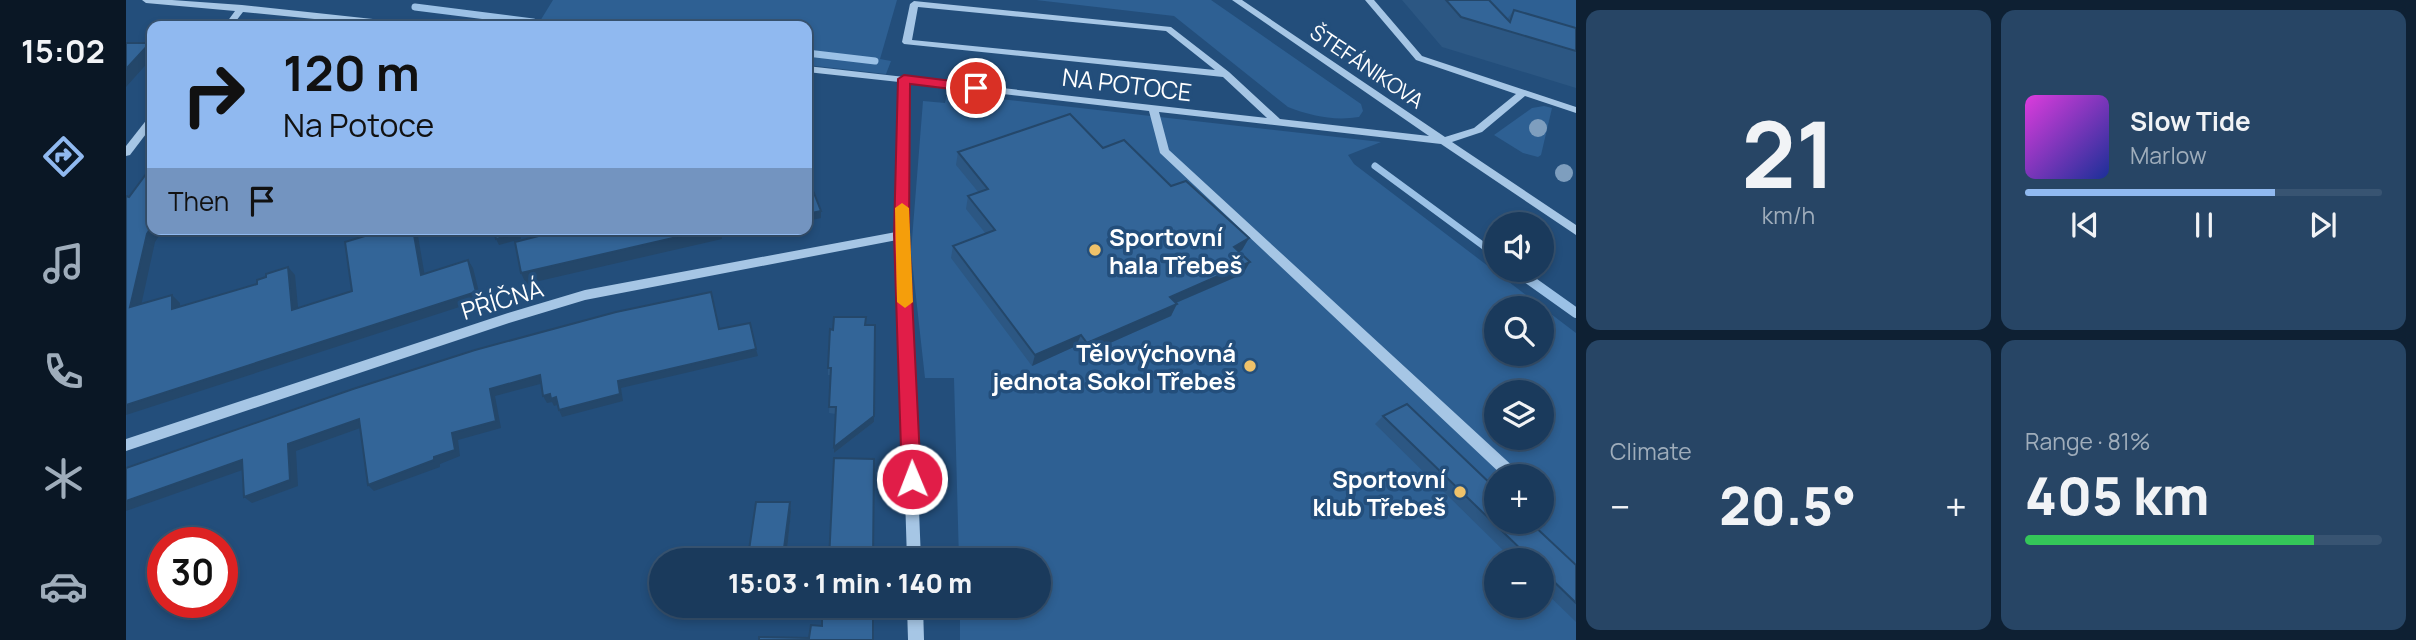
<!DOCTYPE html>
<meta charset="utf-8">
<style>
:root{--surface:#1a3a5c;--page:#274565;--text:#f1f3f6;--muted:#9fadbb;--line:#385472;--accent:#90b9f0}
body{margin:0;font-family:Manrope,sans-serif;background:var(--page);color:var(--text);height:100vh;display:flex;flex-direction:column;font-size:26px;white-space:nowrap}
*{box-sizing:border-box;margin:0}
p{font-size:23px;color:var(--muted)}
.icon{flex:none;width:38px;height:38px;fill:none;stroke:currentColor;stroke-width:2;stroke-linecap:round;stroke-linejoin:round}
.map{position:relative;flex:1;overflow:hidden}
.details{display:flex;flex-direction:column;gap:10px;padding:10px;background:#0e2033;width:840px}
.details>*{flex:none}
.hud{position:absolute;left:21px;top:21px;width:665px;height:214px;border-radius:14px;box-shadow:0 4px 10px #0003,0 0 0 2px var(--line);background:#90b9f0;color:#111;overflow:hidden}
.controls{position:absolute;left:1358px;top:212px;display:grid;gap:14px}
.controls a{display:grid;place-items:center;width:70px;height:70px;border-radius:50%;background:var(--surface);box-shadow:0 4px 10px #0003,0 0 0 2px var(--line);font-size:35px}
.speed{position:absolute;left:21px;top:527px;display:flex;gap:14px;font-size:35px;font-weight:700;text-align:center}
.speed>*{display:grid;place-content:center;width:91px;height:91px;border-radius:50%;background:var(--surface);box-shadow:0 4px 10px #0003,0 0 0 2px var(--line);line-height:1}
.speed .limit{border:10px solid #d22;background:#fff;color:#111}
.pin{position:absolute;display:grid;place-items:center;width:60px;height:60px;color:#fff;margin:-30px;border:4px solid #fff;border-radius:50%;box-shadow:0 2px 7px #0007}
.me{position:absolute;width:77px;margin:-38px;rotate:359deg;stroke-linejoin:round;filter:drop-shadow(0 0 5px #0008)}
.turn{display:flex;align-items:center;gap:24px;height:147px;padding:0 21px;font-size:32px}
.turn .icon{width:91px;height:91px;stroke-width:2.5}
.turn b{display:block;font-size:49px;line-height:60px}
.then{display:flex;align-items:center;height:66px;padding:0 21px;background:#0003;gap:14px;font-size:26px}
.big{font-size:52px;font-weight:800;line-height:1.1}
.details .tile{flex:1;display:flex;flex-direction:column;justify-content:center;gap:10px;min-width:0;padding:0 24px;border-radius:14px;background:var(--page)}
.details .dial{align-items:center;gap:0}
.dial b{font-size:91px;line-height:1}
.song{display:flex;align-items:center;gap:21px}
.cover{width:84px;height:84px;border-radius:10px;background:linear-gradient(135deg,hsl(300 70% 55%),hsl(230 70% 35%))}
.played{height:7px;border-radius:4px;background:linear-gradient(90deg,var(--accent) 70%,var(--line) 70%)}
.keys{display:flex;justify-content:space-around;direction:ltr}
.heat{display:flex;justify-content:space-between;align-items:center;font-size:38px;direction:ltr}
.charge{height:10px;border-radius:5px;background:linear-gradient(90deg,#34c759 81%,var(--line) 0)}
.details .tiles{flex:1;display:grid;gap:10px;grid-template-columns:repeat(2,1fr)}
.trip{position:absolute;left:523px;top:548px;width:402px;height:70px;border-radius:35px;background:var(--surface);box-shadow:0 4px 10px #0003,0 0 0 2px var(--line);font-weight:800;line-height:70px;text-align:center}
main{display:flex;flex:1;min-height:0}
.dock{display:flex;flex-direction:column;width:126px;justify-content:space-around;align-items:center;background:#0a1725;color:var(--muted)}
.dock .icon{width:49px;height:49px}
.dock .active{color:var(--accent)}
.dock b{font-size:32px;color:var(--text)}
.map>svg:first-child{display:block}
</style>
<main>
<nav class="dock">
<b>15:02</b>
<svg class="icon active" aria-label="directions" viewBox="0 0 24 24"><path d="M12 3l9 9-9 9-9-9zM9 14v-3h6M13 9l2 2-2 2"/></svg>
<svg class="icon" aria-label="music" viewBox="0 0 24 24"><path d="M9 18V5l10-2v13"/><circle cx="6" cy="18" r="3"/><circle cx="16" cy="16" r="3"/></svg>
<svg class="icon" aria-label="phone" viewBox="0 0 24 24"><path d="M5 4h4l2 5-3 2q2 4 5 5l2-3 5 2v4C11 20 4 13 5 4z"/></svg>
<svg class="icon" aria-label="climate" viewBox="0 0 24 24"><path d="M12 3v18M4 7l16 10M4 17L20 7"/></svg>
<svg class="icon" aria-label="car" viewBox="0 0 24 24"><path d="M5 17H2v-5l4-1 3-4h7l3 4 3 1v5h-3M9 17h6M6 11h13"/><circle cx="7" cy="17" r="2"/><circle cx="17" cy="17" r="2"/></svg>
</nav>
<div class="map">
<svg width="1450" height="640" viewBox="0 0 1450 640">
<rect width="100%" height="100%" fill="#234e7b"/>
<g fill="#2e6093" fill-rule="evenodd">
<polygon points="427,0 771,0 754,59 765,61 760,74 681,65 681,26 411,26"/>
<path d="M910,0H1085L1235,104L1237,111L1233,117C1208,121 1185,116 1162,107L1048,16Z"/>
<polygon points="1350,0 1450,0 1450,52 1402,35"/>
<path d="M821,93L1255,142L1222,155L1228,164L1450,333V640H834V606H914V560H833L828,378H799L785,252L797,101L819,103ZM1370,308H1416V354H1370ZM1370,392H1416V438H1370ZM1370,476H1416V522H1370ZM1370,560H1416V606H1370Z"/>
<polygon points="1418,106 1426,108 1415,155 1412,157 1397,153 1368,135 1406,108"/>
</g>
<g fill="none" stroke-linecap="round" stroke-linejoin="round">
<g stroke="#9bc1e6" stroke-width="7">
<polyline points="289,7 407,22"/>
<polyline points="429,26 432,26"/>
<polyline points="681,53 749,61"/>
<polyline points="1249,166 1370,255"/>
<polyline points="1390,270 1393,272"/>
</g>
<polyline stroke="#9bc1e6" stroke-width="10" points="1391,271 1450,313"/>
<g fill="#a6c6e5" fill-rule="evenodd">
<polygon points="16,0 46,0 116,5 284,23 288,26 259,26 117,12 106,26 98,26 109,11 20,3"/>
<path d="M1106,0H1116L1319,137L1348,128L1390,94L1290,60L1239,0H1248L1296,56L1450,107V113L1399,96L1356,132L1326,142L1450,225V235L1315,144L1033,112L1043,150L1392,471L1394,476H1377L1034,153L1023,111L783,83L782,235L795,560H781L771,240L459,300L383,323L0,451V439L382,313L459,290L770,232L773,82L681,72V66L1141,118L1097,77L778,44L776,42L784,4L788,1L1045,27L1103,72L1154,119L1303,136ZM792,7L1040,31L1089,70L786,40Z"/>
<polygon points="26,117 26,126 4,155 0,156 0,146 22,118"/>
<polygon points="781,606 797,606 798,640 782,640"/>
</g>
</g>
<g fill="#7e9ebe">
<circle cx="1412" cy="128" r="9"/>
<circle cx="1438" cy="173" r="9"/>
</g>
<g fill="#2c5783">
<polygon points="1276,0 1363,0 1381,19 1388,10 1450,28 1450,88 1316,47"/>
<polygon points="977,148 1045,186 1123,238 1116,250 1113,252 1117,274 1050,303 1045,316 957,355 950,346 906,366 825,258 827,246 860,234 840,209 842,196 853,193 830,165 832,152"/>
<polygon points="739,325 748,422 708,453 710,414 703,413 705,375 702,375 702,368"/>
<polygon points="1257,416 1450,565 1450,622 1416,589 1416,560 1387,560 1249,424"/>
<polygon points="664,502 665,512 660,560 623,560 622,557"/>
</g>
<g fill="#24476a">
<polygon points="24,43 26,47 26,58 0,87 0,69"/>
<polygon points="695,211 695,218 681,221 681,214"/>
<polygon points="26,226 26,229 38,229 29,242 13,315 4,307 21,234"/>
<polygon points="287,229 291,230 300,283 295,275"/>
<polygon points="391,229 393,229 395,239 373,245 370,239"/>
<polygon points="586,229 594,229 596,239 400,284 395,273"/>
<polygon points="1123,238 1116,250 1101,259 1108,247"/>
<polygon points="342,260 347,268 355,300 0,415 0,405"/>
<polygon points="1124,262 1117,274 1038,308 1044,297"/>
<polygon points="162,267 169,275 173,318 166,310"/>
<polygon points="46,295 54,303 54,317 46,309"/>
<polygon points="1051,304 1045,316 957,355 961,343"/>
<polygon points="955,335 950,346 906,366 909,355"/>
<polygon points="630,349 632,356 495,388 497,401 436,417 433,410 492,381"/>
<polygon points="414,375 418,383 369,396 375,428 332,440 334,456 314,464 314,467 248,491 242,485 308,457 326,433 364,389"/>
<polygon points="424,394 430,397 434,404 428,406 426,402 421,403 417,396"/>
<polygon points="748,416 748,422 708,453 708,447"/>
<polygon points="233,419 240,426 170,451 172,486 126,503 118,497 162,444"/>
<polygon points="116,460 125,467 0,511 0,501"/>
<polygon points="664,502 665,512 660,560 658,560 657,556"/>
</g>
<g fill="#336598" stroke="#24476a" stroke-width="2">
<polygon points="1320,0 1363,0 1384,22 1388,10 1450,28 1450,51 1335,17"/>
<polygon points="135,24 170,24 169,26 133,26"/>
<polygon points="0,43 24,43 0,69"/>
<polygon points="944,114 977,148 998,140 1045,186 1060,181 1123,238 1108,247 1124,262 1044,297 1051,304 961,343 955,335 909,355 827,246 869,230 842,196 862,189 832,152"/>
<polygon points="26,166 26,226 21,234 4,307 46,295 46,309 131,284 131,280 140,277 140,274 162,267 166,310 226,291 219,242 262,229 287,229 295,275 342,260 350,292 0,405 0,196 3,197"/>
<polygon points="681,183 684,183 695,211 681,214"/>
<polygon points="368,229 391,229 392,233 370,239"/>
<polygon points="440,229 586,229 395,273 389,242"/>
<polygon points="585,292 593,329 624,323 630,349 492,381 494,394 433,410 430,397 425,399 424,394 417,396 414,375 364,389 370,421 326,433 329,450 308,457 308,460 242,485 233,419 162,444 164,480 118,497 116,460 0,501 0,468 227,389 349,350 490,312"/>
<polygon points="708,317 740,317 739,325 749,325 748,416 708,447 710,407 703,407 705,368 702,368 704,329 707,330"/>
<polygon points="1281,404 1370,489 1370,522 1404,522 1450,565 1450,603 1416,570 1416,560 1406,560 1257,416"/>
<polygon points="708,458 748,459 747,560 703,560"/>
<polygon points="630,502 664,502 657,556 622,557"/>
<polygon points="696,606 747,606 747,640 633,640 633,637 683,638 685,625 696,626"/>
</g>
<polygon fill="#e11d48" stroke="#92132f" stroke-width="2" points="778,75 850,84 857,88 850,92 784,84 783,235 795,479 792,485 786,487 779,485 776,479 768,235 772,79"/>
<polygon fill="#f59e0b" points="776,203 783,208 787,302 779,308 771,302 769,208"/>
<g fill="#efc26a" stroke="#234e7b" stroke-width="2.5">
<circle cx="969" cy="250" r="7"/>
<circle cx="1124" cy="366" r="7"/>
<circle cx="1334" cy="492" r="7"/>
</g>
<g text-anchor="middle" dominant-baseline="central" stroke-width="7" stroke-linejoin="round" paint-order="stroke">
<g font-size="21" fill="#fff" stroke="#234e7b">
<text transform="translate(1241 66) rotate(34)">ŠTEFÁNIKOVA</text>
</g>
<g font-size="24" fill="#fff" stroke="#234e7b">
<text transform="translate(1001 84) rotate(7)">NA POTOCE</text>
<text transform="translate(376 299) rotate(-17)">PŘÍČNÁ</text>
</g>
<g font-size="24" font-weight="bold" fill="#fff" stroke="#234e7b" text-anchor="end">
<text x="983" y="236" text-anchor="start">Sportovní<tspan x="983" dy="28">hala Třebeš</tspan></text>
<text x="1110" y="352">Tělovýchovná<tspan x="1110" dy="28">jednota Sokol Třebeš</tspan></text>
<text x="1320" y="478">Sportovní<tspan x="1320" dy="28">klub Třebeš</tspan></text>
</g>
</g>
</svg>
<div class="controls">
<a><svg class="icon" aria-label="sound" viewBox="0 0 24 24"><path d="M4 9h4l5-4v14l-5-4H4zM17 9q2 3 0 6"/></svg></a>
<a><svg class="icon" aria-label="search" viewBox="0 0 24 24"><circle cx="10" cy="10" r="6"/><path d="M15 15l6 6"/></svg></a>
<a><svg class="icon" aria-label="layers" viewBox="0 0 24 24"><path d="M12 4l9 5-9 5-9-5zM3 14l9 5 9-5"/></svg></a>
<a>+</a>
<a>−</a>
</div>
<div class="speed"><div class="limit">30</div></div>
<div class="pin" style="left:850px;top:88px;background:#d93025"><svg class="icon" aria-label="arrive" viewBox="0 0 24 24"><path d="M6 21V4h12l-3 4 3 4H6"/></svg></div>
<svg class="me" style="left:786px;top:479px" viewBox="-20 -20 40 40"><circle r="17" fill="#e11d48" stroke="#fff" stroke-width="3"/><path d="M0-11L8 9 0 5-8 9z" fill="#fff"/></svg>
<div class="trip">15:03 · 1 min · 140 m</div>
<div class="hud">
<div class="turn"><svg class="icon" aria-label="right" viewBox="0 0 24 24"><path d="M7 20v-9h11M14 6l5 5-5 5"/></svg><div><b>120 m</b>Na Potoce</div></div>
<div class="then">Then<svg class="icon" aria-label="arrive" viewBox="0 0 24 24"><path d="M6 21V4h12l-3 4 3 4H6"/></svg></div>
</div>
</div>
<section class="details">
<div class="tiles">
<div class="tile dial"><b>21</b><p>km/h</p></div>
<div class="tile">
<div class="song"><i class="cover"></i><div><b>Slow Tide</b><p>Marlow</p></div></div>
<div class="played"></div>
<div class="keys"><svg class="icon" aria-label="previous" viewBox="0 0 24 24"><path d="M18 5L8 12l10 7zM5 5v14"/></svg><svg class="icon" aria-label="pause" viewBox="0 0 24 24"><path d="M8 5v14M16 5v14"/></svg><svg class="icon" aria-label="next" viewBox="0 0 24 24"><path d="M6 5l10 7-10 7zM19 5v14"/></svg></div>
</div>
<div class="tile"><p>Climate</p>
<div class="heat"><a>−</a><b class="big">20.5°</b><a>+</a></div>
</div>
<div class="tile"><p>Range · 81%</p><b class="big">405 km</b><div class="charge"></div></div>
</div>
</section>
</main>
